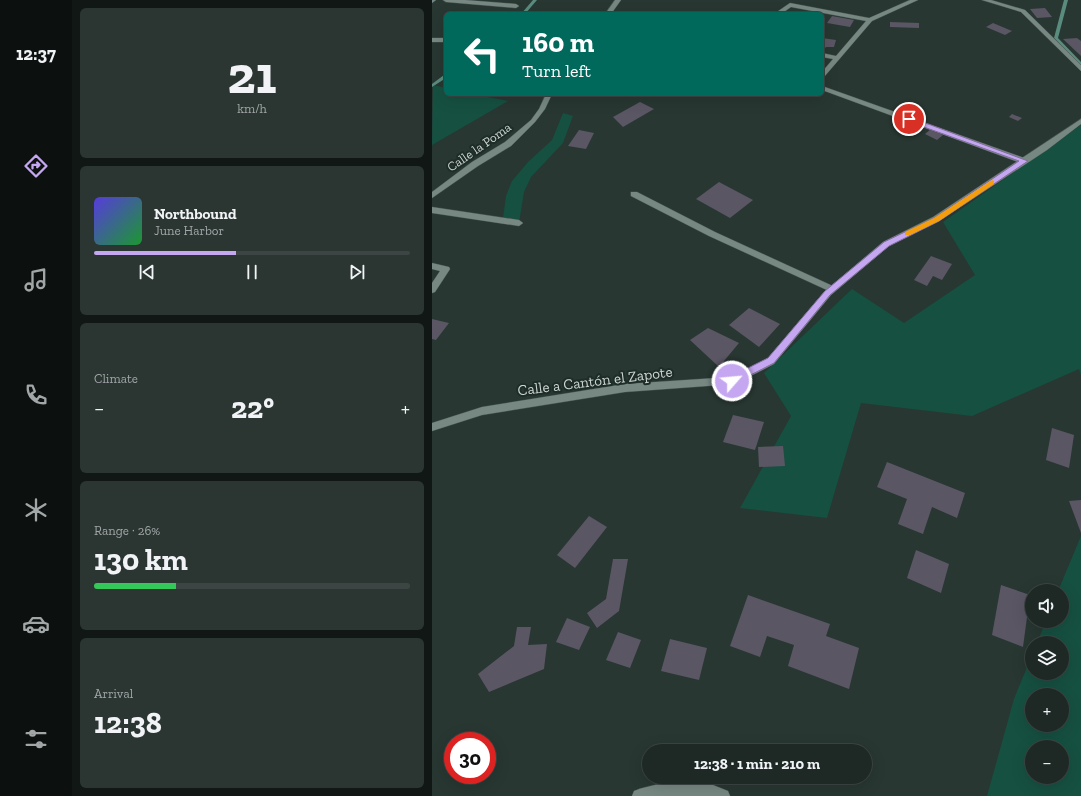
<!DOCTYPE html>
<meta charset="utf-8">
<style>
:root{--surface:#1e2926;--page:#2b3532;--text:#f1f3f6;--muted:#a1a6a7;--line:#3c4543;--accent:#c5a7f1}
body{margin:0;font-family:"Zilla Slab",serif;background:var(--page);color:var(--text);height:100vh;display:flex;flex-direction:column;font-size:15px;white-space:nowrap}
*{box-sizing:border-box;margin:0}
p{font-size:13px;color:var(--muted)}
.icon{flex:none;width:22px;height:22px;fill:none;stroke:currentColor;stroke-width:2;stroke-linecap:round;stroke-linejoin:round}
.map{position:relative;flex:1;overflow:hidden}
.drawer{display:flex;flex-direction:column;gap:8px;padding:8px;background:#101715;width:360px}
.drawer>*{flex:none}
.banner{position:absolute;left:12px;top:12px;width:380px;height:84px;border-radius:6px;box-shadow:0 4px 16px #0002,0 0 0 1px var(--line);background:#00695c;color:#fff;overflow:hidden}
.fabs{position:absolute;left:593px;top:584px;display:grid;gap:8px}
.fabs a{display:grid;place-items:center;width:44px;height:44px;border-radius:50%;background:var(--surface);box-shadow:0 4px 16px #0002,0 0 0 1px var(--line);font-size:20px}
.speed{position:absolute;left:12px;top:732px;display:flex;gap:8px;font-size:20px;font-weight:700;text-align:center}
.speed>*{display:grid;place-content:center;width:52px;height:52px;border-radius:50%;background:var(--surface);box-shadow:0 4px 16px #0002,0 0 0 1px var(--line);line-height:1}
.speed .limit{border:6px solid #d22;background:#fff;color:#111}
.pin{position:absolute;display:grid;place-items:center;width:34px;height:34px;color:#fff;margin:-17px;border:2px solid #fff;border-radius:50%;box-shadow:0 1px 4px #0007}
.me{position:absolute;width:44px;margin:-22px;rotate:63deg;stroke-linejoin:round;filter:drop-shadow(0 0 3px #0008)}
.turn{display:flex;align-items:center;gap:14px;height:84px;padding:0 12px;font-size:18px}
.turn .icon{width:52px;height:52px;stroke-width:2.5}
.turn b{display:block;font-size:28px;line-height:34px}
.big{font-size:30px;font-weight:700;line-height:1.1}
.drawer .widget{flex:1;display:flex;flex-direction:column;justify-content:center;gap:6px;min-width:0;padding:0 14px;border-radius:6px;background:var(--page)}
.drawer .dial{align-items:center;gap:0}
.dial b{font-size:52px;line-height:1}
.song{display:flex;align-items:center;gap:12px}
.cover{width:48px;height:48px;border-radius:6px;background:linear-gradient(135deg,hsl(250 70% 55%),hsl(130 70% 35%))}
.played{height:4px;border-radius:2px;background:linear-gradient(90deg,var(--accent) 45%,var(--line) 45%)}
.keys{display:flex;justify-content:space-around;direction:ltr}
.heat{display:flex;justify-content:space-between;align-items:center;font-size:22px;direction:ltr}
.charge{height:6px;border-radius:3px;background:linear-gradient(90deg,#34c759 26%,var(--line) 0)}
.trip{position:absolute;left:210px;top:744px;width:230px;height:40px;border-radius:20px;background:var(--surface);box-shadow:0 4px 16px #0002,0 0 0 1px var(--line);font-weight:700;line-height:40px;text-align:center}
main{display:flex;flex:1;min-height:0}
.tab-bar{display:flex;flex-direction:column;width:72px;justify-content:space-around;align-items:center;background:#0c100f;color:var(--muted)}
.tab-bar .icon{width:28px;height:28px}
.tab-bar .current{color:var(--accent)}
.tab-bar b{font-size:18px;color:var(--text)}
.map>svg:first-child{display:block}
</style>
<main>
<nav class="tab-bar">
<b>12:37</b>
<svg class="icon current" aria-label="directions" viewBox="0 0 24 24"><path d="M12 3l9 9-9 9-9-9zM9 14v-3h6M13 9l2 2-2 2"/></svg>
<svg class="icon" aria-label="music" viewBox="0 0 24 24"><path d="M9 18V5l10-2v13"/><circle cx="6" cy="18" r="3"/><circle cx="16" cy="16" r="3"/></svg>
<svg class="icon" aria-label="phone" viewBox="0 0 24 24"><path d="M5 4h4l2 5-3 2q2 4 5 5l2-3 5 2v4C11 20 4 13 5 4z"/></svg>
<svg class="icon" aria-label="climate" viewBox="0 0 24 24"><path d="M12 3v18M4 7l16 10M4 17L20 7"/></svg>
<svg class="icon" aria-label="car" viewBox="0 0 24 24"><path d="M5 17H2v-5l4-1 3-4h7l3 4 3 1v5h-3M9 17h6M6 11h13"/><circle cx="7" cy="17" r="2"/><circle cx="17" cy="17" r="2"/></svg>
<svg class="icon" aria-label="filters" viewBox="0 0 24 24"><path d="M4 7h16M4 17h16"/><circle cx="9" cy="7" r="2"/><circle cx="15" cy="17" r="2"/></svg>
</nav>
<section class="drawer">
<div class="widget dial"><b>21</b><p>km/h</p></div>
<div class="widget">
<div class="song"><i class="cover"></i><div><b>Northbound</b><p>June Harbor</p></div></div>
<div class="played"></div>
<div class="keys"><svg class="icon" aria-label="previous" viewBox="0 0 24 24"><path d="M18 5L8 12l10 7zM5 5v14"/></svg><svg class="icon" aria-label="pause" viewBox="0 0 24 24"><path d="M8 5v14M16 5v14"/></svg><svg class="icon" aria-label="next" viewBox="0 0 24 24"><path d="M6 5l10 7-10 7zM19 5v14"/></svg></div>
</div>
<div class="widget"><p>Climate</p>
<div class="heat"><a>−</a><b class="big">22°</b><a>+</a></div>
</div>
<div class="widget"><p>Range · 26%</p><b class="big">130 km</b><div class="charge"></div></div>
<div class="widget"><p>Arrival</p><b class="big">12:38</b></div>
</section>
<div class="map">
<svg width="649" height="796" viewBox="0 0 649 796">
<rect width="100%" height="100%" fill="#283732"/>
<g fill="#165041" fill-rule="evenodd">
<polygon points="1,85 14,88 14,94 42,94 76,101 0,145"/>
<polygon points="131,113 141,116 131,143 99,177 92,192 87,223 71,218 74,196 80,181 96,162 120,140"/>
<polygon points="649,125 649,375 647,369 540,416 429,403 395,518 308,508 359,416 332,373 420,289 472,323 543,275 511,222"/>
<path d="M649,536V796H555L582,699L600,655V673H630V643H605L614,621H630V591H626ZM600,695H630V725H600ZM600,747H630V777H600Z"/>
</g>
<g fill="none" stroke-linecap="round" stroke-linejoin="round">
<g fill="#598c7e" fill-rule="evenodd">
<polygon points="101,0 105,0 93,14 89,14"/>
<polygon points="632,0 636,0 626,38 649,62 649,66 622,38"/>
<polygon points="12,75 14,75 14,78 0,87 0,84"/>
</g>
</g>
<g fill="#5b5664">
<polygon points="613,8 620,17 605,18 598,9"/>
<polygon points="400,16 422,20 418,27 395,23"/>
<polygon points="458,22 487,23 487,28 458,27"/>
<polygon points="561,23 580,31 573,35 554,27"/>
<polygon points="390,38 404,40 402,47 394,47 390,51"/>
<polygon points="645,38 649,41 649,56 631,39"/>
<polygon points="208,102 222,109 191,127 181,117"/>
<polygon points="580,114 590,118 586,121 577,117"/>
<polygon points="499,129 511,135 505,140 493,134"/>
<polygon points="147,130 162,133 154,149 136,146"/>
<polygon points="287,182 321,200 298,218 264,199"/>
<polygon points="499,256 520,264 510,280 501,276 495,286 482,280"/>
<polygon points="317,308 348,324 327,347 297,325"/>
<polygon points="0,319 17,323 4,340 0,339"/>
<polygon points="276,328 307,343 287,367 258,340"/>
<polygon points="301,415 332,422 323,450 291,442"/>
<polygon points="620,428 642,435 637,468 614,460"/>
<polygon points="351,446 353,466 327,467 326,447"/>
<polygon points="455,462 533,493 525,518 500,507 491,534 466,524 475,499 445,487"/>
<polygon points="649,500 649,533 637,501"/>
<polygon points="157,516 175,527 143,568 125,555"/>
<polygon points="484,550 517,564 509,593 475,578"/>
<polygon points="181,559 196,559 187,611 165,628 155,613 174,599"/>
<polygon points="569,585 598,595 591,647 560,635"/>
<polygon points="316,595 398,624 394,636 427,648 417,689 356,666 362,645 335,636 328,657 298,646"/>
<polygon points="135,618 158,627 147,650 124,642"/>
<polygon points="85,627 99,627 96,645 115,644 112,669 57,692 46,674 82,646"/>
<polygon points="186,632 209,640 198,668 174,660"/>
<polygon points="238,639 275,648 267,680 229,671"/>
</g>
<g fill="none" stroke-linecap="round" stroke-linejoin="round">
<defs>
<g id="lane">
<polygon points="11,0 33,0 84,4 87,6 84,8 14,2"/>
<polygon points="183,0 189,0 179,14 173,14"/>
<polygon points="478,0 486,0 440,21 392,77 390,78 390,72 401,59 390,57 390,53 404,56 434,21 359,7 349,14 342,14 358,3 437,18"/>
<polygon points="550,0 559,0 593,10 649,65 649,71 589,12"/>
<rect x="0" y="38" width="14" height="4"/>
<polygon points="390,86 595,159 596,161 592,163 589,163 390,90"/>
<polygon points="114,94 120,94 113,109 103,122 79,146 46,166 0,198 0,192 40,162 73,142 99,120 107,109"/>
<polygon points="199,192 205,192 283,232 403,287 404,289 400,292 397,291 277,236 199,196"/>
<polygon points="0,207 87,220 91,223 87,226 0,213"/>
<polygon points="0,263 17,267 18,269 3,292 0,293 0,283 8,271 0,269"/>
</g>
<g id="street">
<polygon points="0,0 4,0 0,3"/>
<polygon points="649,119 649,124 615,150 507,221 457,246 399,295 342,364 303,384 193,392 50,415 0,431 0,423 50,407 193,384 299,377 336,358 393,291 451,242 501,217"/>
</g>
<path id="secondary" d="M260,781L281,785L296,791L298,796H200L202,791C219,784 241,782 260,781Z"/>
</defs>
<use href="#lane" stroke="#45524e" stroke-width="1"/>
<use href="#street" stroke="#45524e" stroke-width="1"/>
<use href="#secondary" stroke="#45524e" stroke-width="1"/>
<use href="#lane" fill="#778882" fill-rule="evenodd"/>
<use href="#street" fill="#778882" fill-rule="evenodd"/>
<use href="#secondary" fill="#778882" fill-rule="evenodd"/>
</g>
<polygon fill="#c5a7f1" stroke="#806d9d" points="477,117 596,161 507,221 457,246 398,295 342,363 303,383 296,383 295,381 296,378 336,358 393,291 452,242 502,218 587,161 475,121 475,118"/>
<polygon fill="#f59e0b" points="560,180 562,181 562,184 507,221 478,235 473,235 473,232 502,218"/>
<g text-anchor="middle" dominant-baseline="central" stroke-width="4" stroke-linejoin="round" paint-order="stroke">
<g font-size="13" fill="#cdd6d3" stroke="#1e2d28">
<text transform="translate(47 147) rotate(-35)">Calle la Poma</text>
</g>
<g font-size="15" fill="#cdd6d3" stroke="#1e2d28">
<text transform="translate(163 381) rotate(-7)">Calle a Cantón el Zapote</text>
</g>
</g>
</svg>
<div class="fabs">
<a><svg class="icon" aria-label="sound" viewBox="0 0 24 24"><path d="M4 9h4l5-4v14l-5-4H4zM17 9q2 3 0 6"/></svg></a>
<a><svg class="icon" aria-label="layers" viewBox="0 0 24 24"><path d="M12 4l9 5-9 5-9-5zM3 14l9 5 9-5"/></svg></a>
<a>+</a>
<a>−</a>
</div>
<div class="speed"><div class="limit">30</div></div>
<div class="pin" style="left:477px;top:119px;background:#d93025"><svg class="icon" aria-label="arrive" viewBox="0 0 24 24"><path d="M6 21V4h12l-3 4 3 4H6"/></svg></div>
<svg class="me" style="left:300px;top:381px" viewBox="-20 -20 40 40"><circle r="17" fill="#c5a7f1" stroke="#fff" stroke-width="3"/><path d="M0-11L8 9 0 5-8 9z" fill="#fff"/></svg>
<div class="trip">12:38 · 1 min · 210 m</div>
<div class="banner">
<div class="turn"><svg class="icon" aria-label="left" viewBox="0 0 24 24"><path d="M17 20v-9H6M10 6l-5 5 5 5"/></svg><div><b>160 m</b>Turn left</div></div>
</div>
</div>
</main>
